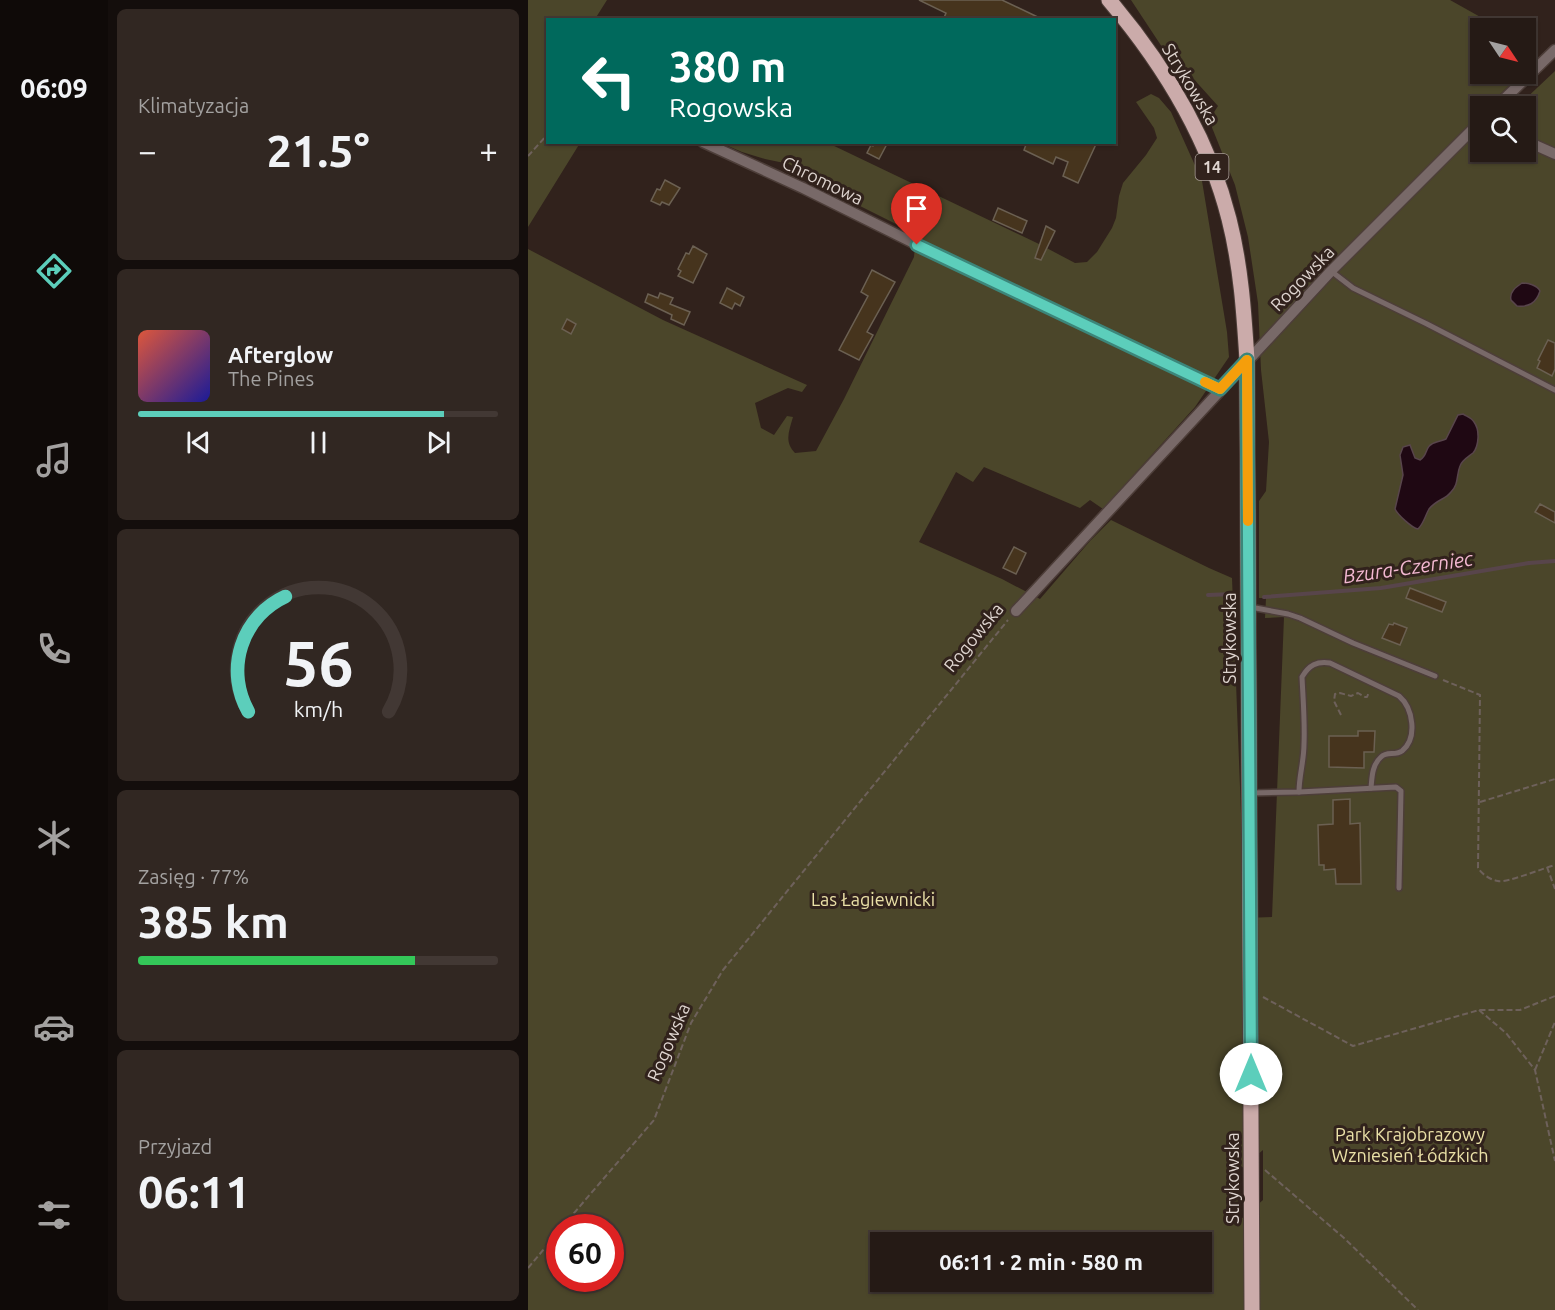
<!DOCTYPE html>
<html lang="pl">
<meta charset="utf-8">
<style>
:root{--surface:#251a15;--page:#312722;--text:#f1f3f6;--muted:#a3a1a0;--line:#423834;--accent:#5ccebb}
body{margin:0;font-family:Ubuntu,sans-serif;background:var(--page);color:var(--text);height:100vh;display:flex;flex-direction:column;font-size:22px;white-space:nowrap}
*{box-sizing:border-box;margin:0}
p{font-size:20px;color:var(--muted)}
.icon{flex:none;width:33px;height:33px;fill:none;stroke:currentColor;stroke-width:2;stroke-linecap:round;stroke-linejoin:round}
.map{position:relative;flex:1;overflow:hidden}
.sheet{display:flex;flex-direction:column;gap:9px;padding:9px;background:#140e0c;width:420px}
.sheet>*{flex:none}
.top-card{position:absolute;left:18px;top:18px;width:570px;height:126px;border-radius:0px;box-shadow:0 2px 4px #0004,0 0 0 2px var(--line);background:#00695c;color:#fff;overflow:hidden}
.needle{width:39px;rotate:125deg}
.tools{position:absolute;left:942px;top:18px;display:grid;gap:12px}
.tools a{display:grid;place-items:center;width:66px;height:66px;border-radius:0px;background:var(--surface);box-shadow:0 2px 4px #0004,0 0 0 2px var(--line);font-size:30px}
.speed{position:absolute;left:18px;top:1214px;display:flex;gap:12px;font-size:30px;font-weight:700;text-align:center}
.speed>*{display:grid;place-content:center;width:78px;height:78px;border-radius:50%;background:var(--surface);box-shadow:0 2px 4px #0004,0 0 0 2px var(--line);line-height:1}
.speed .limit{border:9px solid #d22;background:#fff;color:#111}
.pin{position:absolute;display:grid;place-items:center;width:51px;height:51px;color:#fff;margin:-62px -26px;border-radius:50% 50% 50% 0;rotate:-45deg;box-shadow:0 0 6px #0007}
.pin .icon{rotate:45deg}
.me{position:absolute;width:66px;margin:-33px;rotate:0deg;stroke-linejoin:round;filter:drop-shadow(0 0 4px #0008)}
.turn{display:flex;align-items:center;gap:21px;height:126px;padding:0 24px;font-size:27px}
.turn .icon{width:78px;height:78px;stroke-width:2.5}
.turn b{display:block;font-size:42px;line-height:51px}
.big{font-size:45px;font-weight:600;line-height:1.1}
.sheet .widget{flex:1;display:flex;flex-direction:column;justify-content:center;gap:9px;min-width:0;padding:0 21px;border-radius:9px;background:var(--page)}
.sheet .dial{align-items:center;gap:0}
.dial svg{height:156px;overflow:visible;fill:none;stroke:var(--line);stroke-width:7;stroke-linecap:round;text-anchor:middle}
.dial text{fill:var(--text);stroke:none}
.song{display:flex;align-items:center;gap:18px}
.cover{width:72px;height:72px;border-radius:9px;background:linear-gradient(135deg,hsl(10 70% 55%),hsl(240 70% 35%))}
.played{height:6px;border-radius:3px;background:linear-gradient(90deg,var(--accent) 85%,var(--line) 85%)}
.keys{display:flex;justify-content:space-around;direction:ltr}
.heat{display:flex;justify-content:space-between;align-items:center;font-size:33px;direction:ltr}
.charge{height:9px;border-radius:4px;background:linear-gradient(90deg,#34c759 77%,var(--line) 0)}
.trip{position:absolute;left:342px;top:1232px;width:342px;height:60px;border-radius:0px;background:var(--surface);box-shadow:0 2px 4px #0004,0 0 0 2px var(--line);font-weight:600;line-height:60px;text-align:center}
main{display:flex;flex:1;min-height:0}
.dock{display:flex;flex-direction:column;width:108px;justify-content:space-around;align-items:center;background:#0f0a08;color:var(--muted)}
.dock .icon{width:42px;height:42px}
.dock .current{color:var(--accent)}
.dock b{font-size:27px;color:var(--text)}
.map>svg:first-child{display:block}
</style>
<main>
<nav class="dock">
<b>06:09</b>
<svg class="icon current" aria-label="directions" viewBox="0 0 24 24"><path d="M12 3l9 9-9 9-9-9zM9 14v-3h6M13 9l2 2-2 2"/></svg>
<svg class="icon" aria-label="music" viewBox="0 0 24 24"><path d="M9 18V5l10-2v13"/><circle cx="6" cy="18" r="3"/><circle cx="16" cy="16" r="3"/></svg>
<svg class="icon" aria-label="phone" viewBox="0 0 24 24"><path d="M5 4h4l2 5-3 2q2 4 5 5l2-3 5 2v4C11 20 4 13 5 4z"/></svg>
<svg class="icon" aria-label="climate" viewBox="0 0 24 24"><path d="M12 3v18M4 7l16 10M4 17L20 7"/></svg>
<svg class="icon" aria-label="car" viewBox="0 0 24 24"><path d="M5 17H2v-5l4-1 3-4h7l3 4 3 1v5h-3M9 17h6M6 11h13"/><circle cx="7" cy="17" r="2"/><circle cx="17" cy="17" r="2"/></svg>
<svg class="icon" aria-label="filters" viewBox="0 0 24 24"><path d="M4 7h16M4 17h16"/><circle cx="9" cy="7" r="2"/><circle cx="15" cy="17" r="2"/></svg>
</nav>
<section class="sheet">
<div class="widget"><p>Klimatyzacja</p>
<div class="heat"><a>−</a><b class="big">21.5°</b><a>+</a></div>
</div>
<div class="widget">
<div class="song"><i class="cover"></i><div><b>Afterglow</b><p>The Pines</p></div></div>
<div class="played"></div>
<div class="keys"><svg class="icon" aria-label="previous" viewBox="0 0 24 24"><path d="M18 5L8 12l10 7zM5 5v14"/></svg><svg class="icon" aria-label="pause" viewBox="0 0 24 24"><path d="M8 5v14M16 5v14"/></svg><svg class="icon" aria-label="next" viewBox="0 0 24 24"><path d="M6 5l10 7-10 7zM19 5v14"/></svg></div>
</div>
<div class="widget dial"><svg viewBox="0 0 100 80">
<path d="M14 69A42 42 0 1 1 86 69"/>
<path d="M14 69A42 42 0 0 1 33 10" stroke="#5ccebb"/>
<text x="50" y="56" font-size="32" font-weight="700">56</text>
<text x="50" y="72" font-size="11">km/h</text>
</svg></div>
<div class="widget"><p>Zasięg · 77%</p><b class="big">385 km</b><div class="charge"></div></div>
<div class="widget"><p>Przyjazd</p><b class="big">06:11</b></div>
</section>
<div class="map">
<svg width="1027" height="1310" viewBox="0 0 1027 1310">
<rect width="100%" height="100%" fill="#31221c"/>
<g fill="#4b462a" fill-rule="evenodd">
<polygon points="0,0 79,0 67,19 20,20 20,142 52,143 0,227"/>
<path d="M603,0H922L972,28H952V74H993L960,106H952V114L942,124L952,129V152H998V106H990L1027,71V1310H0V249L135,320L279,385L274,392L260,388L227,403L233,428L246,435L259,416L265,417C261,431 256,442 267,453L288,451L316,399L386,257L388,234L324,202L261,164L237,159L214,152L193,143H300L511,244L547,263L559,262L569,252L584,228L588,218L591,196L595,183L618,155L629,138L626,128L608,102L623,94L631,98L643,112L674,181L699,332L701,357L667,407L575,509L562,500L552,508L456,467L445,482L428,472L391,542L474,579L512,599L562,541L583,520L681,568L704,578L717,918L744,917L756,617L737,618L738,598H731V501L738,491L741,442L733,370L730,303L720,237L707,185L681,120L690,106L653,65L634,47ZM735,1150V1200L712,1220L711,1170ZM32,1227H82V1278H32ZM352,1242H674V1281H352Z"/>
</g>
<g fill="#1f0813" stroke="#58454b" stroke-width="1.5">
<path d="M994,283C1000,283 1009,285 1012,291C1008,304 1000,307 989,306L983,300C981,292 988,287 994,283Z"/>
<path d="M935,414C940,417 944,418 946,422C952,430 951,446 945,453C940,457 934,460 932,466C928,476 931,484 923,492C917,500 909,499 901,509C897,516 896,523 890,529C884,528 870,515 867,509L875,475L872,455L875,447L882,445L887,458L892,460C900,455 897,447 904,444C907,442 914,441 918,439L930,415Z"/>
</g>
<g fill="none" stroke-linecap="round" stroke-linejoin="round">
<g stroke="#58454b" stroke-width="4">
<polyline points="680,595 706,594"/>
<polyline points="736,597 853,588 1001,563 1027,561"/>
</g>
</g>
<g fill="#46341d" stroke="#6b6052" stroke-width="1.5">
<polygon points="391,0 474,0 516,20 415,20 418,13"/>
<polygon points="347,142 360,142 351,159 339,153 343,145 345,146"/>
<polygon points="499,142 569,142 550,183 535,176 540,162 528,157 525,164 496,150"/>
<polygon points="137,180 152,188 141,205 134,202 132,205 123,201 129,189 132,190"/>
<polygon points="470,208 499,221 494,233 465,220"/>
<polygon points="518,226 527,231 513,260 507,258"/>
<polygon points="165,246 179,254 165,283 150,276 153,271 150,269 158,253 161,254"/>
<polygon points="344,270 367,282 339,332 345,335 331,360 311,350 340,296 333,292"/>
<polygon points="199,288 216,297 212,306 207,303 204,309 192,303"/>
<polygon points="132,293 145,298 142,304 162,312 156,325 143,319 144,315 117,302 120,294 130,298"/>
<polygon points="39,319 48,324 43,334 34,329"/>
<polygon points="1020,340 1027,343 1027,369 1024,376 1009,368 1012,361 1010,360"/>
<polygon points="1012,504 1027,512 1027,523 1007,512"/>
<polygon points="486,547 498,553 488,574 475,568"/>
<polygon points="882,588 918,602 914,612 878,598"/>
<polygon points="866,623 879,628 872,645 854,638 861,624 865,625"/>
<polygon points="830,731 847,731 846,752 836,752 836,768 801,767 801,736 830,736"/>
<polygon points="822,799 822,824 832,823 833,884 808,884 807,869 796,870 796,865 791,865 790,825 805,824 805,800"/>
</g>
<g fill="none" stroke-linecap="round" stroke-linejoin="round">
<defs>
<g id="service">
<polyline points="803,271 825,288 899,324 1027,390"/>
<polyline points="722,607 760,614 772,618 825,643 907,676"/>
<path d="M771,792C771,776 776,761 776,744C777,722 775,699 774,677C781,665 789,661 802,663L871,696C885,708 890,738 874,751C867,756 859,751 853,757C844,765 844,777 843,788"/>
<polyline points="723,793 771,792 868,787 873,791 871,888"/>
</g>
<g id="minor">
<polyline points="969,106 1027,50"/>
<polyline points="998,141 1027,154"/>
<polyline points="175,142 275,188 408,254 692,389"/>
<polyline points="488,611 803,271 952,122"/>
</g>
<path id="primary" d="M581,0C636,65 680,136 701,219C713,266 716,313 719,360L724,1310"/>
</defs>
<use href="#service" stroke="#4d3e39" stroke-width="8"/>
<use href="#minor" stroke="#4d3e39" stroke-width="13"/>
<use href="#primary" stroke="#4d3e39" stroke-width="17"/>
<g stroke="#6e615b" stroke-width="2" stroke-dasharray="6 3" stroke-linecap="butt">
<polyline points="0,156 20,134"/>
<path d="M915,680L952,695L950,868C954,874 962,880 970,881C979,883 1016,868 1027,865"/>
<polyline points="813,715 806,701 807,694 812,693 823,696 830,693 837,697 839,697 841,692"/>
<polyline points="952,802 1027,779"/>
<polyline points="1019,867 1027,889"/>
<polyline points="735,997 825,1046 951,1010 992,1010 1027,996"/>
<polyline points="951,1010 978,1033 1007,1070 1027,1161"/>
<polyline points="1007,1070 1027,1022"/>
<polyline points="737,1170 816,1238 890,1310"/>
<polyline points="34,1227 126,1120 163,1023 195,970 480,620"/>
<polyline points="0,1268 32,1230"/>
</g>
<use href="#service" stroke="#786968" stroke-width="5"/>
<use href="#minor" stroke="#786968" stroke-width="10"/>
<use href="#primary" stroke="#cbabaa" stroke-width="15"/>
</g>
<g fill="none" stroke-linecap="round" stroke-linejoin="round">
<defs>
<polyline id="route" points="389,245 692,389 719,360 723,1074"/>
</defs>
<use href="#route" stroke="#3c867a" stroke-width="15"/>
<use href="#route" stroke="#5ccebb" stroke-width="10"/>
<polyline stroke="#f59e0b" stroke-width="10" points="677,382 692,389 719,360 720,521"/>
</g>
<g text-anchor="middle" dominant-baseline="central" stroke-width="6" stroke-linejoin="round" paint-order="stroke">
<rect fill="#31221c" stroke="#aa9f99" stroke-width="1.5" x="667.5" y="154" width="33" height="26" rx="4.5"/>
<g font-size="16" font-weight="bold" fill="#ded4cf">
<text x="684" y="167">14</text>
</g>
<g font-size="18" fill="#ded4cf" stroke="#31221c">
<text transform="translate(663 84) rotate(59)">Strykowska</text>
<text transform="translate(295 180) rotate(26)">Chromowa</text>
<text transform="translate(774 278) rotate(-46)">Rogowska</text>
<text transform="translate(445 637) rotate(-51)">Rogowska</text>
<text transform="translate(701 638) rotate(-90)">Strykowska</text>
<text transform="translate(140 1042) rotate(-67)">Rogowska</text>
<text transform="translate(704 1178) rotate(-90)">Strykowska</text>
</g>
<g font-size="18" fill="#eae0a7" stroke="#31221c">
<text x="345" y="899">Las Łagiewnicki</text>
<text x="882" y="1134">Park Krajobrazowy<tspan x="882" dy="21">Wzniesień Łódzkich</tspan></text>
</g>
<g font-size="20" font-style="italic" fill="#f3b8d1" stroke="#31221c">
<text transform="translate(880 567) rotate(-8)">Bzura-Czerniec</text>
</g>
</g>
</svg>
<div class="tools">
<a><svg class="needle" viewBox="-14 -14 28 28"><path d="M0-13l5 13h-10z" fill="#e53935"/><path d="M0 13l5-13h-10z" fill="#a3a1a0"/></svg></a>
<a><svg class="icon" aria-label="search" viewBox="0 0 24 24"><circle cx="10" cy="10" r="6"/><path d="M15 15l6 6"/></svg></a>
</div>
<div class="speed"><div class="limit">60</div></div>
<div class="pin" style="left:389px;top:245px;background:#d93025"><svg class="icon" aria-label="arrive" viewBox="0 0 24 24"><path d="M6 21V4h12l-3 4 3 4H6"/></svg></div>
<svg class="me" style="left:723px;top:1074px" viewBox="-20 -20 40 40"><circle r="19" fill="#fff"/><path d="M0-13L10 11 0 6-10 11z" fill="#5ccebb"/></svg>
<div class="trip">06:11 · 2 min · 580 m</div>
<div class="top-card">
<div class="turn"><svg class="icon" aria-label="left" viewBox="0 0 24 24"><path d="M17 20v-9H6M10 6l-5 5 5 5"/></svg><div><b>380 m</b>Rogowska</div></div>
</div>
</div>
</main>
